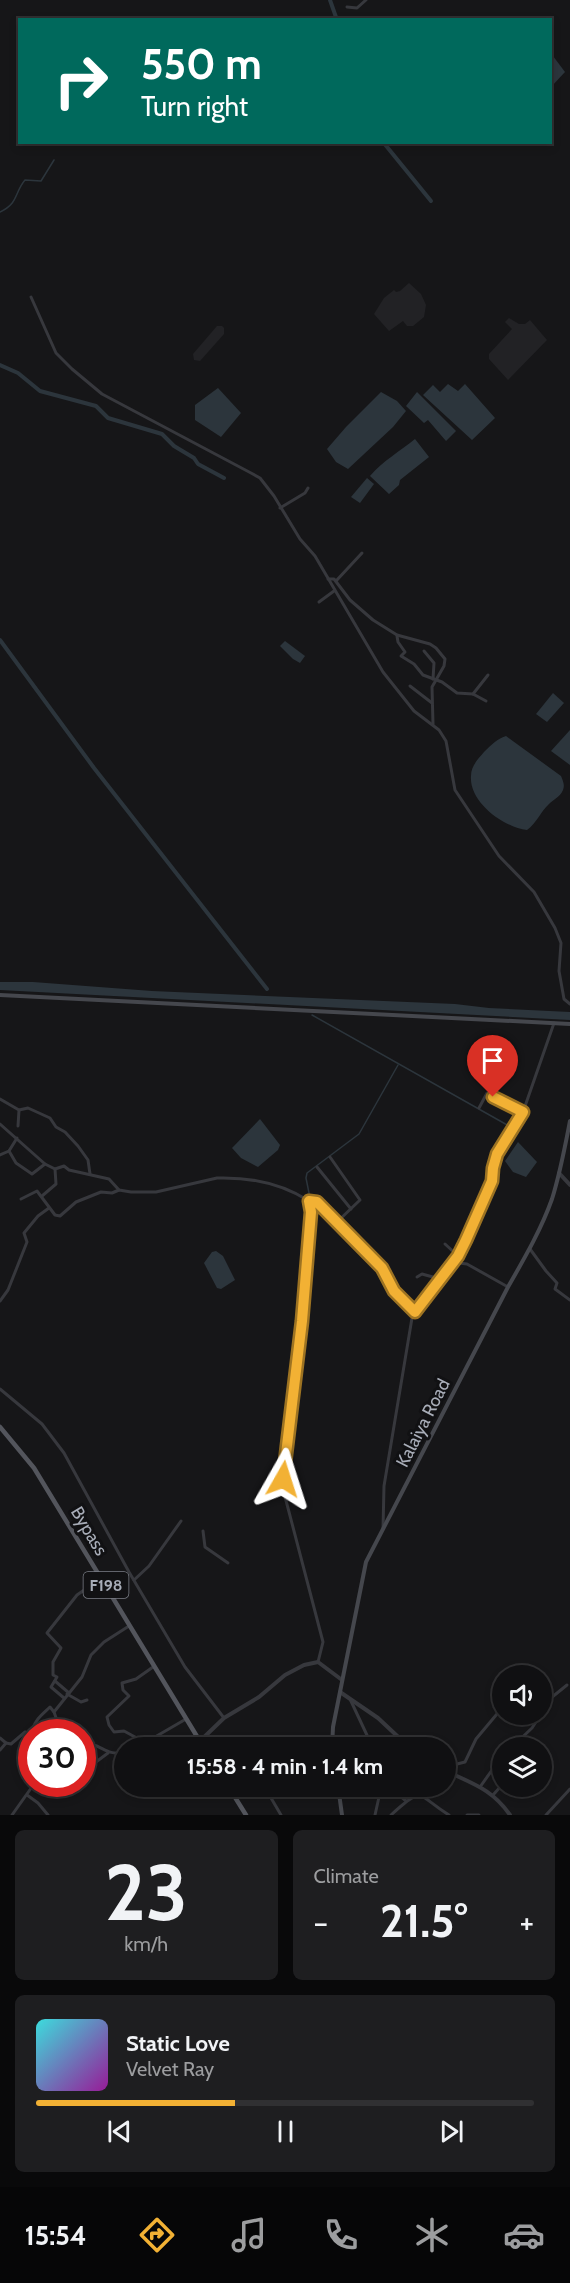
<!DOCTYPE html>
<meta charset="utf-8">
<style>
:root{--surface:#101012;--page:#1e1e20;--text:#f1f3f6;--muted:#9c9d9f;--line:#303032;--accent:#f2b134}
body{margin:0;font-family:Cabin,sans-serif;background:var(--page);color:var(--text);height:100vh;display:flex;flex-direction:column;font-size:22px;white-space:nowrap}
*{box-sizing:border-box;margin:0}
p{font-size:20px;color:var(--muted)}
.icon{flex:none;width:33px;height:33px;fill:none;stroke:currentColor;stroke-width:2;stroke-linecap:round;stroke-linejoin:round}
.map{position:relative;height:1815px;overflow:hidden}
.panel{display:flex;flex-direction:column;gap:15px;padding:15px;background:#09090a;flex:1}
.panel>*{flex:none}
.guide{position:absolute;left:18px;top:18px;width:534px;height:126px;border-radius:0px;box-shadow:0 3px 9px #0003,0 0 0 2px var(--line);background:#00695c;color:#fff;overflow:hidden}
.fabs{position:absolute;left:492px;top:1665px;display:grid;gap:12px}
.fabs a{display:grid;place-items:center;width:60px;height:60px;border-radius:50%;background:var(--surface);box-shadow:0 3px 9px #0003,0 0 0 2px var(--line);font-size:30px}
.speed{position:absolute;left:18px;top:1719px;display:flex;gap:12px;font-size:30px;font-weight:700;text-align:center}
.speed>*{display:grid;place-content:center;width:78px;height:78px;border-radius:50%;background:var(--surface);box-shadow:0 3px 9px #0003,0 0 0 2px var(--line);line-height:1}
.speed .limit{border:9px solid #d22;background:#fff;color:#111}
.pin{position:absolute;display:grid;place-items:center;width:51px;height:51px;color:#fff;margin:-62px -26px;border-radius:50% 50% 50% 0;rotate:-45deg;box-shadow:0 0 6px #0007}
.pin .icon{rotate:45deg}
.me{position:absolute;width:66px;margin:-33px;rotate:6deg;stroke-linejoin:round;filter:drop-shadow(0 0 4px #0008)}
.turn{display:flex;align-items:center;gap:21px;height:126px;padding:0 24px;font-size:27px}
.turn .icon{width:78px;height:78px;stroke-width:2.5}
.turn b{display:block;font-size:42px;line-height:51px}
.big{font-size:45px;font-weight:700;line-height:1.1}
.panel .card{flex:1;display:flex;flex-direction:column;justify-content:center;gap:9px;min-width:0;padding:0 21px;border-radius:9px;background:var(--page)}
.panel .dial{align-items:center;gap:0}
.dial b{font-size:78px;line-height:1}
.song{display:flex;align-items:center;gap:18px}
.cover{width:72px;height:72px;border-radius:9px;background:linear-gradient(135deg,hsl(180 70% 55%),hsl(300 70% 35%))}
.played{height:6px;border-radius:3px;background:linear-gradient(90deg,var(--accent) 40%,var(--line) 40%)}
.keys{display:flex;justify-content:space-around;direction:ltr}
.heat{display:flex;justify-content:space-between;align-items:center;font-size:33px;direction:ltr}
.panel .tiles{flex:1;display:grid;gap:15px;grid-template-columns:1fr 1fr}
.card:last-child{grid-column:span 2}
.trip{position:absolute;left:114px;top:1737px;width:342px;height:60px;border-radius:30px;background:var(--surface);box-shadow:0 3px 9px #0003,0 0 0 2px var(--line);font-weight:700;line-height:60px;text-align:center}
.menu{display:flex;height:96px;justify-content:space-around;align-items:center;background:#060607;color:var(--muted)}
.menu .icon{width:42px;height:42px}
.menu .current{color:var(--accent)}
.menu b{font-size:27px;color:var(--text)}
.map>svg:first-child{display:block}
</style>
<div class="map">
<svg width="570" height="1815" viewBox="0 0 570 1815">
<rect width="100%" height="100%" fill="#161618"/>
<g fill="#222225">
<polygon points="409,283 421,294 426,305 424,317 413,326 407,326 403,321 389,331 374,314 384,298 394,290 396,292 400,291"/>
<polygon points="509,318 519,324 525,324 530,320 547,340 508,380 489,359 489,354 512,329 505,322"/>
<polygon points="217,326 222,326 224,328 224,334 200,361 194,360 193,354"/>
</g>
<g fill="#2c353c">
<polygon points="550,52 565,72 551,87 550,87"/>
<polygon points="448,384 458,391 465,384 495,418 472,440 423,395 433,385 440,392"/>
<polygon points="218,388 241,413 221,437 195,420 195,405"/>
<polygon points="381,392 397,401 406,411 393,427 348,469 336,462 327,449 346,427"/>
<polygon points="417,392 456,431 446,441 428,420 424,423 406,406"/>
<path d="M415,439L429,457L400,480L399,485L389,494L370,476C383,461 400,451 415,439Z"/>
<polygon points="367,478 374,484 360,503 351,497"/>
<polygon points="285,641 305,656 300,663 293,659 280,646"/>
<polygon points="553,693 564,703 547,722 536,714"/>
<polygon points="570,730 570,765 551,751"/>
<path d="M506,736L561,776C563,781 565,785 563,790C560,797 554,799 549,804C540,812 537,823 527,830C503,827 469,802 471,776C471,766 478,759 484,752C491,745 497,739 506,736Z"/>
<polygon points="0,982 33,982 152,991 455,1004 489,1008 570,1012 570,1020 0,990"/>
<polygon points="260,1119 280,1145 278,1150 258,1167 241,1158 232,1148"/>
<polygon points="518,1142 537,1162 526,1177 513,1172 505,1161"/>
<polygon points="216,1251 223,1256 235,1280 221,1289 217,1288 204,1263 212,1252"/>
</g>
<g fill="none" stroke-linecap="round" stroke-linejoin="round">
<g stroke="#2c353c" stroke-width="1.5">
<path d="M0,212C19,203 14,193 25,180L41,181L54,160"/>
<polyline points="312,1015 509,1126"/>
<polyline points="307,1286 314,1218 306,1178 307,1173 359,1134 398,1065"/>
</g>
<g stroke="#2c353c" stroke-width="4">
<polyline points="330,0 337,20"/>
<polyline points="383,142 431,201"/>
<polyline points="0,365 18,373 40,391 96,406 108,418 162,434 174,446 194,458 198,464 224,478"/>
<polyline points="0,640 94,768 267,989"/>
</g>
<g stroke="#37383d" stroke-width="3">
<polyline points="347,7 357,8 366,0"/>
<polyline points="31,297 56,353 72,369 102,394 251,473 260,478 274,496 300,539 315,556 383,672 414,711 439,730 446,741 455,790 499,856 534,892 555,928 561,943 559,971 564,999 570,1004"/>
<polyline points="280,508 305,493 308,488"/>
<polyline points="328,579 334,579 350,600 373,620 397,635 430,644 436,648 445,659 444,666 432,687 433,724"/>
<polyline points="336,581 362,553"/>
<polyline points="319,602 334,591"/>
<polyline points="397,636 398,642 405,652 401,656 414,664 423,675 442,682 457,693 473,694 486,701"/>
<polyline points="424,651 434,663 433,679"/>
<polyline points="410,686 432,703"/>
<polyline points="473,694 488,675"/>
<polyline points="0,1099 19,1110 28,1108 50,1118 56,1127 65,1132 78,1146 88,1160 90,1174"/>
<polyline points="479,1108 487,1093 523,1112"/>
<path d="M0,1124L45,1164L55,1169L64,1166L69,1170L109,1179L119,1190L131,1192H156L217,1178C250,1177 281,1183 309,1201L311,1213L302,1321L283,1489L323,1642L318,1662"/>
<polyline points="18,1126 19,1110"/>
<polyline points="17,1138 9,1151 16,1163 32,1174 45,1164"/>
<polyline points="0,1155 9,1151"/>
<polyline points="330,1157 360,1200 337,1222"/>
<polyline points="317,1167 351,1209"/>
<polyline points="42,1196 56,1184 55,1169"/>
<polyline points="21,1199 37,1191 55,1215 60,1216 76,1202 101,1192 112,1193 119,1190"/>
<polyline points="309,1201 317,1202 382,1268 395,1291 415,1313"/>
<polyline points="445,1244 458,1256"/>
<polyline points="530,1249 546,1271 557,1283 555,1289 570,1300"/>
<polyline points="456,1259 459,1263 467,1264 508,1287"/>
<polyline points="417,1277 422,1274 440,1279"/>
<polyline points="0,1301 8,1290 27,1242 24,1233 38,1216 49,1208"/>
<polyline points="0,1389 42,1424 64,1453 129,1572 185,1667 224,1718"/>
<polyline points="383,1529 384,1486 412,1318 458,1256 466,1241 492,1181 493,1168 497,1154 523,1112 554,1023"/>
<polyline points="203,1531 205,1547 228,1563"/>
<polyline points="134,1580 149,1566 181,1521"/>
<polyline points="55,1681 69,1693"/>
<polyline points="67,1694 81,1702 87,1700"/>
<polyline points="64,1698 51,1687 57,1677 53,1675 53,1662 61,1648 47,1633 77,1595 100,1579"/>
<polyline points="350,1699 373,1748"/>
<polyline points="542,1701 546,1702 567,1685"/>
<polyline points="542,1711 543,1702"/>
<path d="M33,1732C32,1722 43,1714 50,1707L54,1712"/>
<polyline points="61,1732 54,1712 82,1677 91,1655 104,1642 129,1626"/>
<polyline points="0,1738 6,1743"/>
<path d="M82,1743C101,1742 105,1757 124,1752"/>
<polyline points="146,1743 124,1731 114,1732 109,1725 107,1717 129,1696 123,1690 122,1683 136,1679 153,1667"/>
<polyline points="239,1746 240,1748"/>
<polyline points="136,1748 186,1719"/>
<polyline points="511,1748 532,1728 541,1714"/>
<polyline points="0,1750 6,1743 11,1744 25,1732 32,1734"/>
<polyline points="96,1762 108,1753"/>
<polyline points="453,1775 457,1764 465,1762 476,1739 502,1708"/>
<polyline points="264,1786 281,1815"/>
<polyline points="425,1786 427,1790"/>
<polyline points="480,1787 502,1756"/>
<polyline points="381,1788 391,1788 406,1801"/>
<polyline points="27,1795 38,1803 48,1815"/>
<polyline points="493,1795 502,1785"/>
<polyline points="12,1815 34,1784"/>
<polyline points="375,1815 381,1788"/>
<path d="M391,1815C425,1784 416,1795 449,1815"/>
<polyline points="467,1815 479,1815"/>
<polyline points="546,1815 570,1789"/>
</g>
<g stroke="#37383d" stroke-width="4">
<polyline points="559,1173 570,1185"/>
<polyline points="340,1692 378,1718 410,1748"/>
<polyline points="200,1741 224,1718 259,1697 285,1675 304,1665 318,1662 342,1680"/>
<path d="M446,1771C473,1784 492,1789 510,1815"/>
</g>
<g stroke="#45474d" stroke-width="4">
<polyline points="0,995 570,1024"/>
<path d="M332,1748L333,1727L366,1562L508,1287C524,1259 541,1230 552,1199C560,1174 565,1147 570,1121"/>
<polyline points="338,1786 342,1815"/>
</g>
<g stroke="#53555c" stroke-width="4.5">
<polyline points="0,1427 34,1468 204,1748"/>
<polyline points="228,1786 246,1815"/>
</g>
</g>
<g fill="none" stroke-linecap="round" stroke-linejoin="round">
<defs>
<polyline id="route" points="283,1479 302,1321 311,1212 309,1201 317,1202 382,1268 394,1291 415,1312 458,1256 466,1240 492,1181 493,1168 497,1154 523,1112 493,1097"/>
</defs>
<use href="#route" stroke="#9d7322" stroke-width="15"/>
<use href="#route" stroke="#f2b134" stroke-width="10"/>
</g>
<g text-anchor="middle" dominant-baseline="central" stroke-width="6" stroke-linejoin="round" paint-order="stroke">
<rect fill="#111113" stroke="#7b7e86" stroke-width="1.5" x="83.5" y="1572" width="45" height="26" rx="4.5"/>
<g font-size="16" font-weight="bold" fill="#a8adb8">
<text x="106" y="1585">F198</text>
</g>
<g font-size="18" fill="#a8adb8" stroke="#111113">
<text transform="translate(423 1423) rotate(-63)">Kalaiya Road</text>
<text transform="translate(89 1531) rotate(59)">Bypass</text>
</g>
</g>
</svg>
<div class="fabs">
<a><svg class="icon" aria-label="sound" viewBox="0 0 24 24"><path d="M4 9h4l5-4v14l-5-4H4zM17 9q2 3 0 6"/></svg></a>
<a><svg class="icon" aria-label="layers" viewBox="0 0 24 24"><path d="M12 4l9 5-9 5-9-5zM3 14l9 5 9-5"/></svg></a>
</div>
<div class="speed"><div class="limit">30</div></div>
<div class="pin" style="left:493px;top:1097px;background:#d93025"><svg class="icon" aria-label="arrive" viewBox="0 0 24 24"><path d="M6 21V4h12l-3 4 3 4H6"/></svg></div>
<svg class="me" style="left:283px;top:1479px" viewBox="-20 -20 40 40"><path d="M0-17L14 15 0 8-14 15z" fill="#f2b134" stroke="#fff" stroke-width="4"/></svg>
<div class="trip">15:58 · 4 min · 1.4 km</div>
<div class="guide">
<div class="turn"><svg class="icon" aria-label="right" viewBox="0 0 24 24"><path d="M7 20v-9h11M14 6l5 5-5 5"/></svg><div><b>550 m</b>Turn right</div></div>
</div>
</div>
<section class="panel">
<div class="tiles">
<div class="card dial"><b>23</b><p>km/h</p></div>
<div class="card"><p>Climate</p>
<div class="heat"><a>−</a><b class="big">21.5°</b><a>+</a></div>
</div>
<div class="card">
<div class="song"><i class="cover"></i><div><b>Static Love</b><p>Velvet Ray</p></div></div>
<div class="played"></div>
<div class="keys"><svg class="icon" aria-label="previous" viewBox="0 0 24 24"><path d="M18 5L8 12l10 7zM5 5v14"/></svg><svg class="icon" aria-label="pause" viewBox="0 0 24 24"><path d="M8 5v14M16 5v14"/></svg><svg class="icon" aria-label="next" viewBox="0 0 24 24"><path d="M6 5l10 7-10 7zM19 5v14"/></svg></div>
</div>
</div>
</section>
<nav class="menu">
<b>15:54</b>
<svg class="icon current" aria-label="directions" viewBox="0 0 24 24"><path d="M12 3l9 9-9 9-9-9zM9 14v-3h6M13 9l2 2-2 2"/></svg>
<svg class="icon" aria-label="music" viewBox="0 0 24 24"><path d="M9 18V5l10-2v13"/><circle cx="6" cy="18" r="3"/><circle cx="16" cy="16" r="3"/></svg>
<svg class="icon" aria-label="phone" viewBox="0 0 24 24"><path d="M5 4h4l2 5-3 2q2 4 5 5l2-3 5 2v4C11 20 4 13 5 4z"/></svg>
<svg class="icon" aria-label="climate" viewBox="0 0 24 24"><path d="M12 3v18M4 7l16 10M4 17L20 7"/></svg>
<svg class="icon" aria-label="car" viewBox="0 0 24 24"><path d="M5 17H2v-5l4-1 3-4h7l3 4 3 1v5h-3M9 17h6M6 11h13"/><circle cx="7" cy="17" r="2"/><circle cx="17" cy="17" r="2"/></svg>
</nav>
